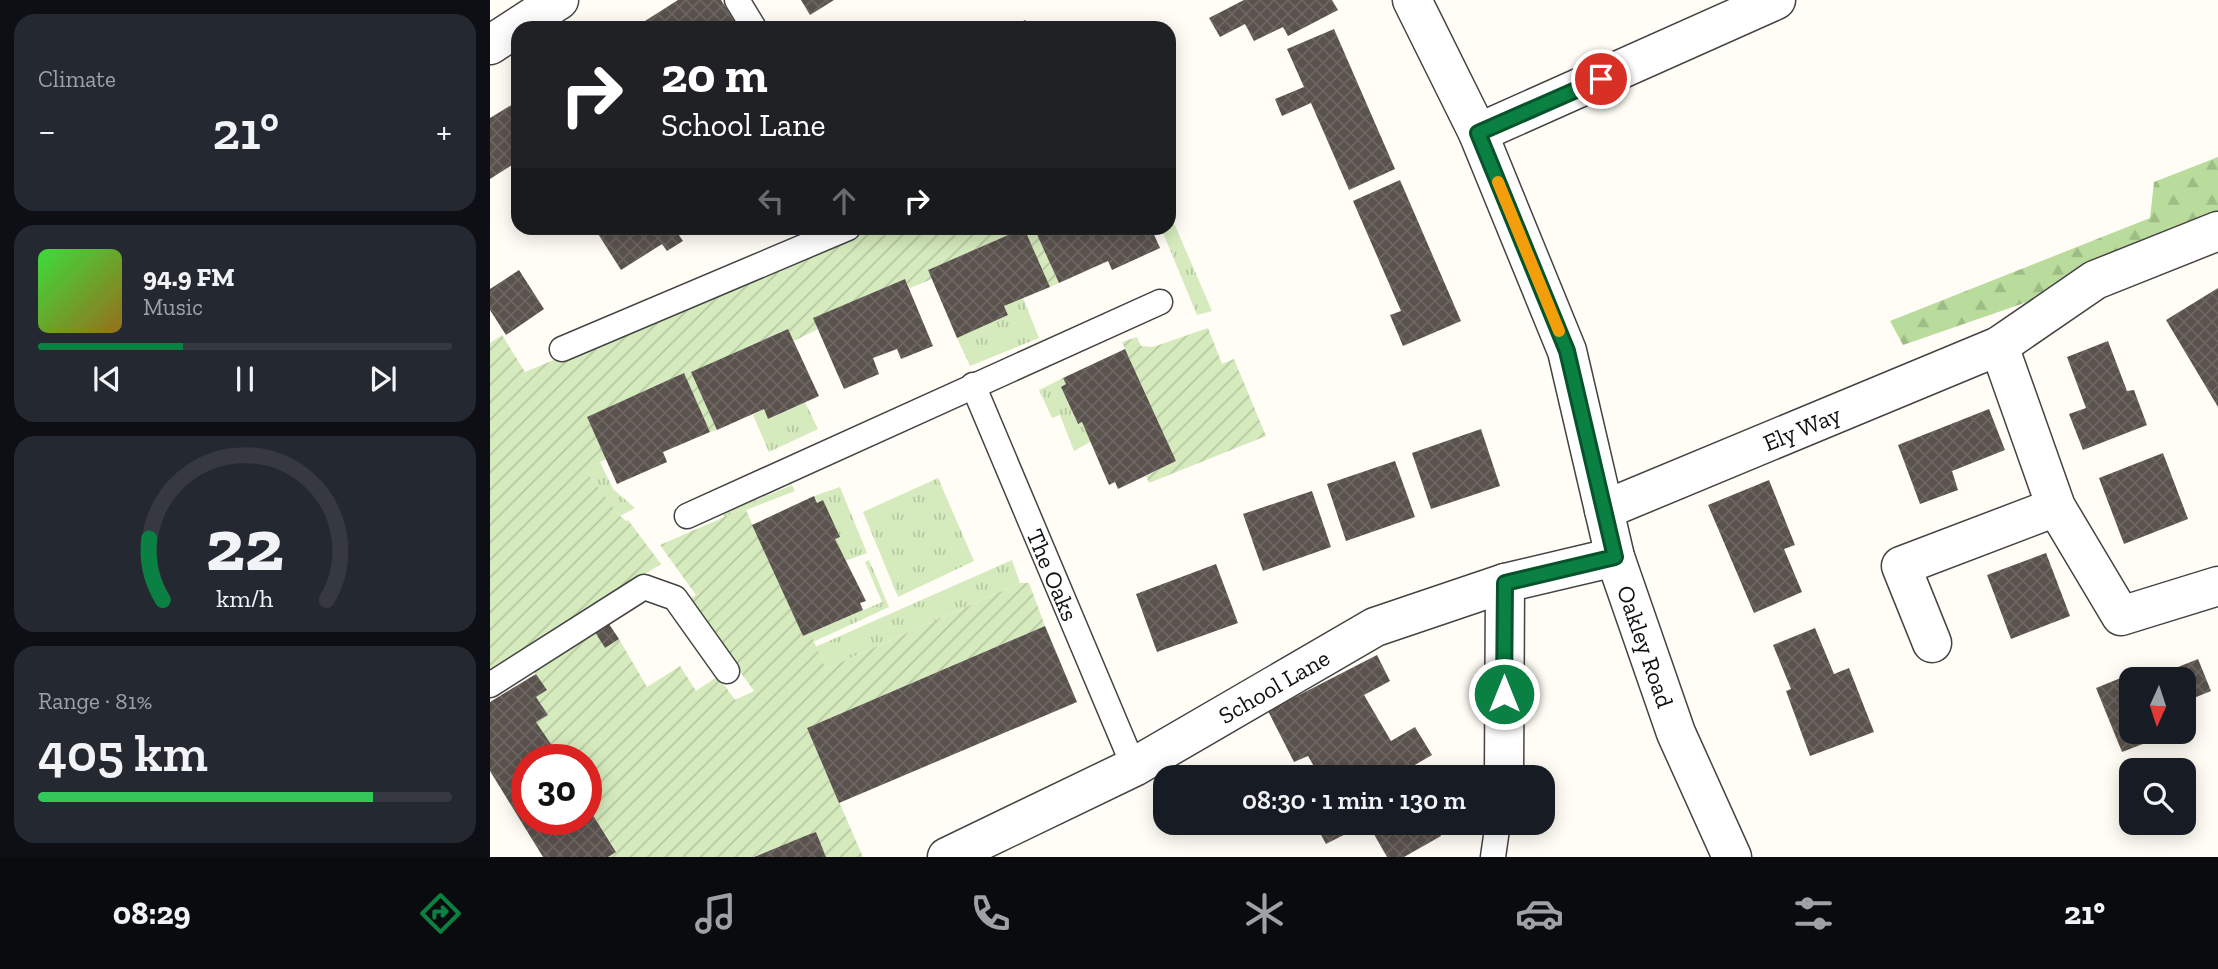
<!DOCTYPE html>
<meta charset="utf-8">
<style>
:root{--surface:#171b24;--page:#242831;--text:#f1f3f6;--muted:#9ea1a6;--line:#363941;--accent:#0b8043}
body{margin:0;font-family:"Zilla Slab",serif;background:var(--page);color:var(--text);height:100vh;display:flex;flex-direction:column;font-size:26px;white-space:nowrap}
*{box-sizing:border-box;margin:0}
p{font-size:23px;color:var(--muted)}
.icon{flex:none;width:38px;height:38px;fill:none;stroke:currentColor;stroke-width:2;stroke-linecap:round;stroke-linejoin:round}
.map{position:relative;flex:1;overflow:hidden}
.side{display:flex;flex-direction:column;gap:14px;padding:14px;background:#0d0f14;width:490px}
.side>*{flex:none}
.guide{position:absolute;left:21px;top:21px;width:665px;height:214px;border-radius:21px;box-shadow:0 4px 18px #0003;background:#202124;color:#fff;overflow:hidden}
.needle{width:46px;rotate:183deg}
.tools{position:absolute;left:1629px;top:667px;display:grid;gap:14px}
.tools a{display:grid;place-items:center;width:77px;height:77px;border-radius:14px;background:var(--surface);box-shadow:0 4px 18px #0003;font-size:35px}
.speed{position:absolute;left:21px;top:744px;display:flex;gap:14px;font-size:35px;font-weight:700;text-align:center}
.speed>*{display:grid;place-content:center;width:91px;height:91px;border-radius:50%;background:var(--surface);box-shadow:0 4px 18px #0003;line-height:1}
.speed .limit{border:10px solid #d22;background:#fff;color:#111}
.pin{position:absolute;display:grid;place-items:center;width:60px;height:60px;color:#fff;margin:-30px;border:4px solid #fff;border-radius:50%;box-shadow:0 2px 7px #0007}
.me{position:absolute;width:77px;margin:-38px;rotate:0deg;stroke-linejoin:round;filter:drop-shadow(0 0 5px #0008)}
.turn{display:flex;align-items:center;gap:24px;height:147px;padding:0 35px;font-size:32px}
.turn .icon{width:91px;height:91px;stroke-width:2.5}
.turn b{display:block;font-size:49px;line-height:60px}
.lanes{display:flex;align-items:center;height:66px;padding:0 35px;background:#0003;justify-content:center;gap:35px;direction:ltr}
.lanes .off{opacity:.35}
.big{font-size:52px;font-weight:600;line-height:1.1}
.side .tile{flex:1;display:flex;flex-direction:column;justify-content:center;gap:10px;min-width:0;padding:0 24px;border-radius:21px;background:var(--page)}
.side .dial{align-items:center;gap:0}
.dial svg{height:182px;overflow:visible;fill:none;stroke:var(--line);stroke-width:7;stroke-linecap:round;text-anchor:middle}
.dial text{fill:var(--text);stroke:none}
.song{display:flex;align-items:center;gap:21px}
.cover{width:84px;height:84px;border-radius:10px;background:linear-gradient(135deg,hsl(120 70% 55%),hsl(40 70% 35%))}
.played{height:7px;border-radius:4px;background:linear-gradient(90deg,var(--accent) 35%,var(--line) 35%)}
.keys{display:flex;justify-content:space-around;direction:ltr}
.heat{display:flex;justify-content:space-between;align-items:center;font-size:38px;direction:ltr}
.charge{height:10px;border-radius:5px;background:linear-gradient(90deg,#34c759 81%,var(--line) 0)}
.trip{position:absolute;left:663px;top:765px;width:402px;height:70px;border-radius:21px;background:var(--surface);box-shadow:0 4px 18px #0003;font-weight:600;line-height:70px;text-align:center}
.tab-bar{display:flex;height:112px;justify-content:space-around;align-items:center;background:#090b0e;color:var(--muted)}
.tab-bar .icon{width:49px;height:49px}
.tab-bar .current{color:var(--accent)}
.tab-bar b{font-size:32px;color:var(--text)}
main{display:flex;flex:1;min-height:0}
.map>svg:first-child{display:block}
</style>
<main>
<section class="side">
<div class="tile"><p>Climate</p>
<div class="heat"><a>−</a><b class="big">21°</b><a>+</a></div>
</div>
<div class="tile">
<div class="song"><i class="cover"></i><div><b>94.9 FM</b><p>Music</p></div></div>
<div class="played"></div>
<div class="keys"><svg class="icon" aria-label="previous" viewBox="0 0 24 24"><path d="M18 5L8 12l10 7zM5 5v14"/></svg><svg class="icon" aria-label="pause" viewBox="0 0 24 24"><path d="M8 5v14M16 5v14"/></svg><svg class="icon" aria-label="next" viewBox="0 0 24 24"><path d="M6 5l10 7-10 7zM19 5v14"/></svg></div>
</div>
<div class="tile dial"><svg viewBox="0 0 100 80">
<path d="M14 69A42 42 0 1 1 86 69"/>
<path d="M14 69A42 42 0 0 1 8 42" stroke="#0b8043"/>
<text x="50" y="56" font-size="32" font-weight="700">22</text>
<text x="50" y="72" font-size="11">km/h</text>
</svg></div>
<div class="tile"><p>Range · 81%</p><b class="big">405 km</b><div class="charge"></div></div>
</section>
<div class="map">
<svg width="1728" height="857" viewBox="0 0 1728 857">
<defs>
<pattern id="grass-tufts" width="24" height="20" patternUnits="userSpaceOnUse" patternTransform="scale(1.75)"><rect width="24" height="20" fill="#d5ebbd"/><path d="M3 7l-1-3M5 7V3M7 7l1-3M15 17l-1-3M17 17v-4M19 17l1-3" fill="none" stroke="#b6c8a1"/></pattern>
<pattern id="forest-firs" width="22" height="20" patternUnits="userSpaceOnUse" patternTransform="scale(1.75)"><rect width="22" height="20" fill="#b9dc9c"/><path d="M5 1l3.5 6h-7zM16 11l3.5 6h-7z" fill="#9ebc85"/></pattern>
<pattern id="garden-furrows" width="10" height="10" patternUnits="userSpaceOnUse" patternTransform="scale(1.75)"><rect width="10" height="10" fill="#d5ebbd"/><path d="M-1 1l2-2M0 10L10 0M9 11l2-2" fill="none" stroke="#b6c8a1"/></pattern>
<pattern id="building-cross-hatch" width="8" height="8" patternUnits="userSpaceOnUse" patternTransform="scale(1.75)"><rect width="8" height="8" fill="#5a524d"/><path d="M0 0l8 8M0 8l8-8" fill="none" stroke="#6d6662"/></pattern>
</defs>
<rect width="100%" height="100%" fill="#fffdf5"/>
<g fill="url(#grass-tufts)">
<polygon points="684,223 722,311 707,315 671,228 679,228 679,225"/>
<polygon points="533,298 549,338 480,366 467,338 518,315 514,306"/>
<polygon points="573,378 576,384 571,387 587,423 592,422 602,441 584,451 570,415 562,418 549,390"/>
<polygon points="315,402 328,429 279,452 263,415 274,409 279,419"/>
<polygon points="110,462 123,489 145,508 130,516 94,469"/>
<polygon points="448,478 484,561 408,597 373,512"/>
<polygon points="302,485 305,491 256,510 255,508 235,517 233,514"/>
<polygon points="350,487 377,553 355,561 345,539 350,537 324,496"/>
<polygon points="379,560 399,607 323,642 320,633 392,602 375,562"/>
<polygon points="522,560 530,583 336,669 325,647"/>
</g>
<polygon fill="url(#forest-firs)" points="1728,157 1728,222 1543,300 1413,345 1400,321 1660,218 1664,182"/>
<g fill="url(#garden-furrows)">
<polygon points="378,228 544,228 569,283 560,287 534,228 438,270 442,279 420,288 415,279 324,318 328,329 304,341 297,329 202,373 227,430 220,432 194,374 116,459 95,470 130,516 136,521 138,520 171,564 0,671 0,343 12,335 35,372"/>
<polygon points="718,328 732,364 744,359 776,436 659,483 656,476 686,461 632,342 647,337 651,346 663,347"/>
<polygon points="255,508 313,636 320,633 336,669 530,583 539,583 555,626 317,728 373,857 336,857 326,832 263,857 118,857 126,851 96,804 96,799 101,795 96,787 96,760 55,759 52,755 63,747 46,722 58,715 46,697 57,690 43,670 105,632 115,648 129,639 157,687 190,666 206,691 228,676 245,700 264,691 198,600 206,595 170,545"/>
</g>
<g fill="url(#building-cross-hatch)">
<polygon points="188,0 231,0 249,28 144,28"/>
<polygon points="311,0 344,0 320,15"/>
<polygon points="754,0 842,0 848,10 798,36 793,27 764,41 755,24 730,37 719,18"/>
<polygon points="535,20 540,28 521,28"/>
<polygon points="844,29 905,169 859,190 821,103 792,116 785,99 814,87 797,49"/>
<polygon points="28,101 28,161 0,179 0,118"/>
<polygon points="910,180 971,321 913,346 900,315 911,311 863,201"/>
<polygon points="107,228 184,228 193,241 177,251 172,244 131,270 105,229"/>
<polygon points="534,228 560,287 514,306 518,315 467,338 438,270"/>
<polygon points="544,228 661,228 670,248 622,270 618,261 569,283"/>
<polygon points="29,270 54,309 16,335 0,310 0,289"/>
<polygon points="415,279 443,346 411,359 407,349 383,358 389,374 354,389 323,318"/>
<polygon points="1728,288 1728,407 1676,320"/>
<polygon points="298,329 329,396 278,419 274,409 227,430 201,372"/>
<polygon points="1618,341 1637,391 1644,390 1657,425 1593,450 1579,414 1596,408 1577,357"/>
<polygon points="635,349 686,461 628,489 625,482 619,485 592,422 588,424 571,387 576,384 573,378"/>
<polygon points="194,373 220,432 173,452 177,462 127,484 97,417"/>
<polygon points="1499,409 1515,450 1462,471 1468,490 1430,504 1408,445"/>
<polygon points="991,429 1010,486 941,509 922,453"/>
<polygon points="1673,453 1698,519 1634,544 1609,478"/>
<polygon points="905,461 925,517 856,541 837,484"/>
<polygon points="1279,480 1305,545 1294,549 1312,592 1264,613 1218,505"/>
<polygon points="822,491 841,547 773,571 753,514"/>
<polygon points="324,496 327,503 333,500 350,537 345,539 376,601 370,603 373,610 313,636 262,525"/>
<polygon points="1556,553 1580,616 1521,639 1497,575"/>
<polygon points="726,564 748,623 667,652 646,594"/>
<polygon points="119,624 129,639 115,648 105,632"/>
<polygon points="555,626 587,702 349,803 317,728"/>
<polygon points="1325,628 1344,674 1359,668 1384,732 1320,756 1296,691 1301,689 1283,645"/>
<polygon points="887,655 900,681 874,695 901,741 925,727 942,755 904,777 830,777 818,756 804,762 778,711"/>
<polygon points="1708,659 1721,691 1694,702 1694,679 1658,679"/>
<polygon points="1653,669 1657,679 1642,679 1642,732 1684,732 1632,752 1606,688"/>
<polygon points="46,674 57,690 46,697 58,715 46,722 63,747 52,755 55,760 37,760 37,819 96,819 96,804 126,852 118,857 53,857 0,771 0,702"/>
<polygon points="824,822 869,822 871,826 836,844"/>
<polygon points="877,822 943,822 951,836 914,857 897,857"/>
<polygon points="326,832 336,857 264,857 315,836"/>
</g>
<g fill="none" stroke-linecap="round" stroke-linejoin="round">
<defs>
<g id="service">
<polyline points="247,0 264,28"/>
<polyline points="72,349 358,228"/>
<path id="s1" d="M483,385L644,767"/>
<polyline points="197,516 670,302"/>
<polyline points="0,685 154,587 185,598 237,671"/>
<polyline points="1003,857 1008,822"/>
</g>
<g id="minor">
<path id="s2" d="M922,0L988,133L1077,351L1125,557L1186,733L1242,857"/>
<polyline points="0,45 69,0"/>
<polyline points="988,133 1286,0"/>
<polyline points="1509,346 1566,507 1631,616 1728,586"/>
<path id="s3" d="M1114,510L1509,346L1605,280L1728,231"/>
<polyline points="1442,643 1411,566 1566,507"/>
<polyline points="1014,777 1015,583"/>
<path id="s4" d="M457,857L644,767L885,627L1015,583L1125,557"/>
</g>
</defs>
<use href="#service" stroke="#444" stroke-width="27"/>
<use href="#minor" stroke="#444" stroke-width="41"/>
<use href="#service" stroke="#fff" stroke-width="24"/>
<use href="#minor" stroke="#fff" stroke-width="38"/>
</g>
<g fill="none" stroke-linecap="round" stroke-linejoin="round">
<defs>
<polyline id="route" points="1014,694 1015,583 1125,557 1077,351 988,133 1111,79"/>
</defs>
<use href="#route" stroke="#07532c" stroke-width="18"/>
<use href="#route" stroke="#0b8043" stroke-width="12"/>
<polyline stroke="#f59e0b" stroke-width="12" points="1008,182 1069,331"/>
</g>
<g text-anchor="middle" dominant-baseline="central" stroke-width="7" stroke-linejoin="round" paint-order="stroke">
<g font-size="24" fill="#111" stroke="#fff">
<text stroke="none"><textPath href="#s3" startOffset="214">Ely Way</textPath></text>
<text stroke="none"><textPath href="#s1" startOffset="206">The Oaks</textPath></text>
<text stroke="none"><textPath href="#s2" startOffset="690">Oakley Road</textPath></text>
<text stroke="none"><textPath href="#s4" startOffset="369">School Lane</textPath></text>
</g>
</g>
</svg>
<div class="tools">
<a><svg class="needle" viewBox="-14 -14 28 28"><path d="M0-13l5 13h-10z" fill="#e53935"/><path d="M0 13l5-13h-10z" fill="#9ea1a6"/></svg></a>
<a><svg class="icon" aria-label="search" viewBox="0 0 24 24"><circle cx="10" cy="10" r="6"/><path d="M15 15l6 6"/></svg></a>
</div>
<div class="speed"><div class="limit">30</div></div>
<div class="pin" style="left:1111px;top:79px;background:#d93025"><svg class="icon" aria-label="arrive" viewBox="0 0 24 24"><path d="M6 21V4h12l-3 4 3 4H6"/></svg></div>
<svg class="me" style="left:1014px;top:694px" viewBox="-20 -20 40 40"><circle r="17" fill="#0b8043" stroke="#fff" stroke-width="3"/><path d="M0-11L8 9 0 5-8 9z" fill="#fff"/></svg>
<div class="trip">08:30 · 1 min · 130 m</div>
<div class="guide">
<div class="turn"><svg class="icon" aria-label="right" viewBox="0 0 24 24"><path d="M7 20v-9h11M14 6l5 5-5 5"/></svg><div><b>20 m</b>School Lane</div></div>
<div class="lanes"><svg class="icon off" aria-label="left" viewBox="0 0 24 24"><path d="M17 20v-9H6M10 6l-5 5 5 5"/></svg><svg class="icon off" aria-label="ahead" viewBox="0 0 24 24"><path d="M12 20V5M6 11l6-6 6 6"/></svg><svg class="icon" aria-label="right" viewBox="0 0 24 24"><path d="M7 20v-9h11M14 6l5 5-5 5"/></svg></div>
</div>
</div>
</main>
<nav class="tab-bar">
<b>08:29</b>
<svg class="icon current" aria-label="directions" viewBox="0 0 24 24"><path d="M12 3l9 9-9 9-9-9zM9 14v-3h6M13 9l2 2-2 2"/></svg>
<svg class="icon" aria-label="music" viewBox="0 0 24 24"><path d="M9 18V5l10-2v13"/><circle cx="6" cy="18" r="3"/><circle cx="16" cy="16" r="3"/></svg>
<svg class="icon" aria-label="phone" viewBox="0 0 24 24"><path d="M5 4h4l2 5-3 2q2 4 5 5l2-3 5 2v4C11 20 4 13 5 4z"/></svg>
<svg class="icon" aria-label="climate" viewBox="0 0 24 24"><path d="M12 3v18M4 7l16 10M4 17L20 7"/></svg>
<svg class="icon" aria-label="car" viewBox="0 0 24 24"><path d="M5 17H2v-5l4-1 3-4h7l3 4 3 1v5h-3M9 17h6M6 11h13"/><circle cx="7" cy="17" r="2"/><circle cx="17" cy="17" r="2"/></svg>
<svg class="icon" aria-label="filters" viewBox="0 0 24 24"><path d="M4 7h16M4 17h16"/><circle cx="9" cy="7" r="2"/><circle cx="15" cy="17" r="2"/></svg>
<b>21°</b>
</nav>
